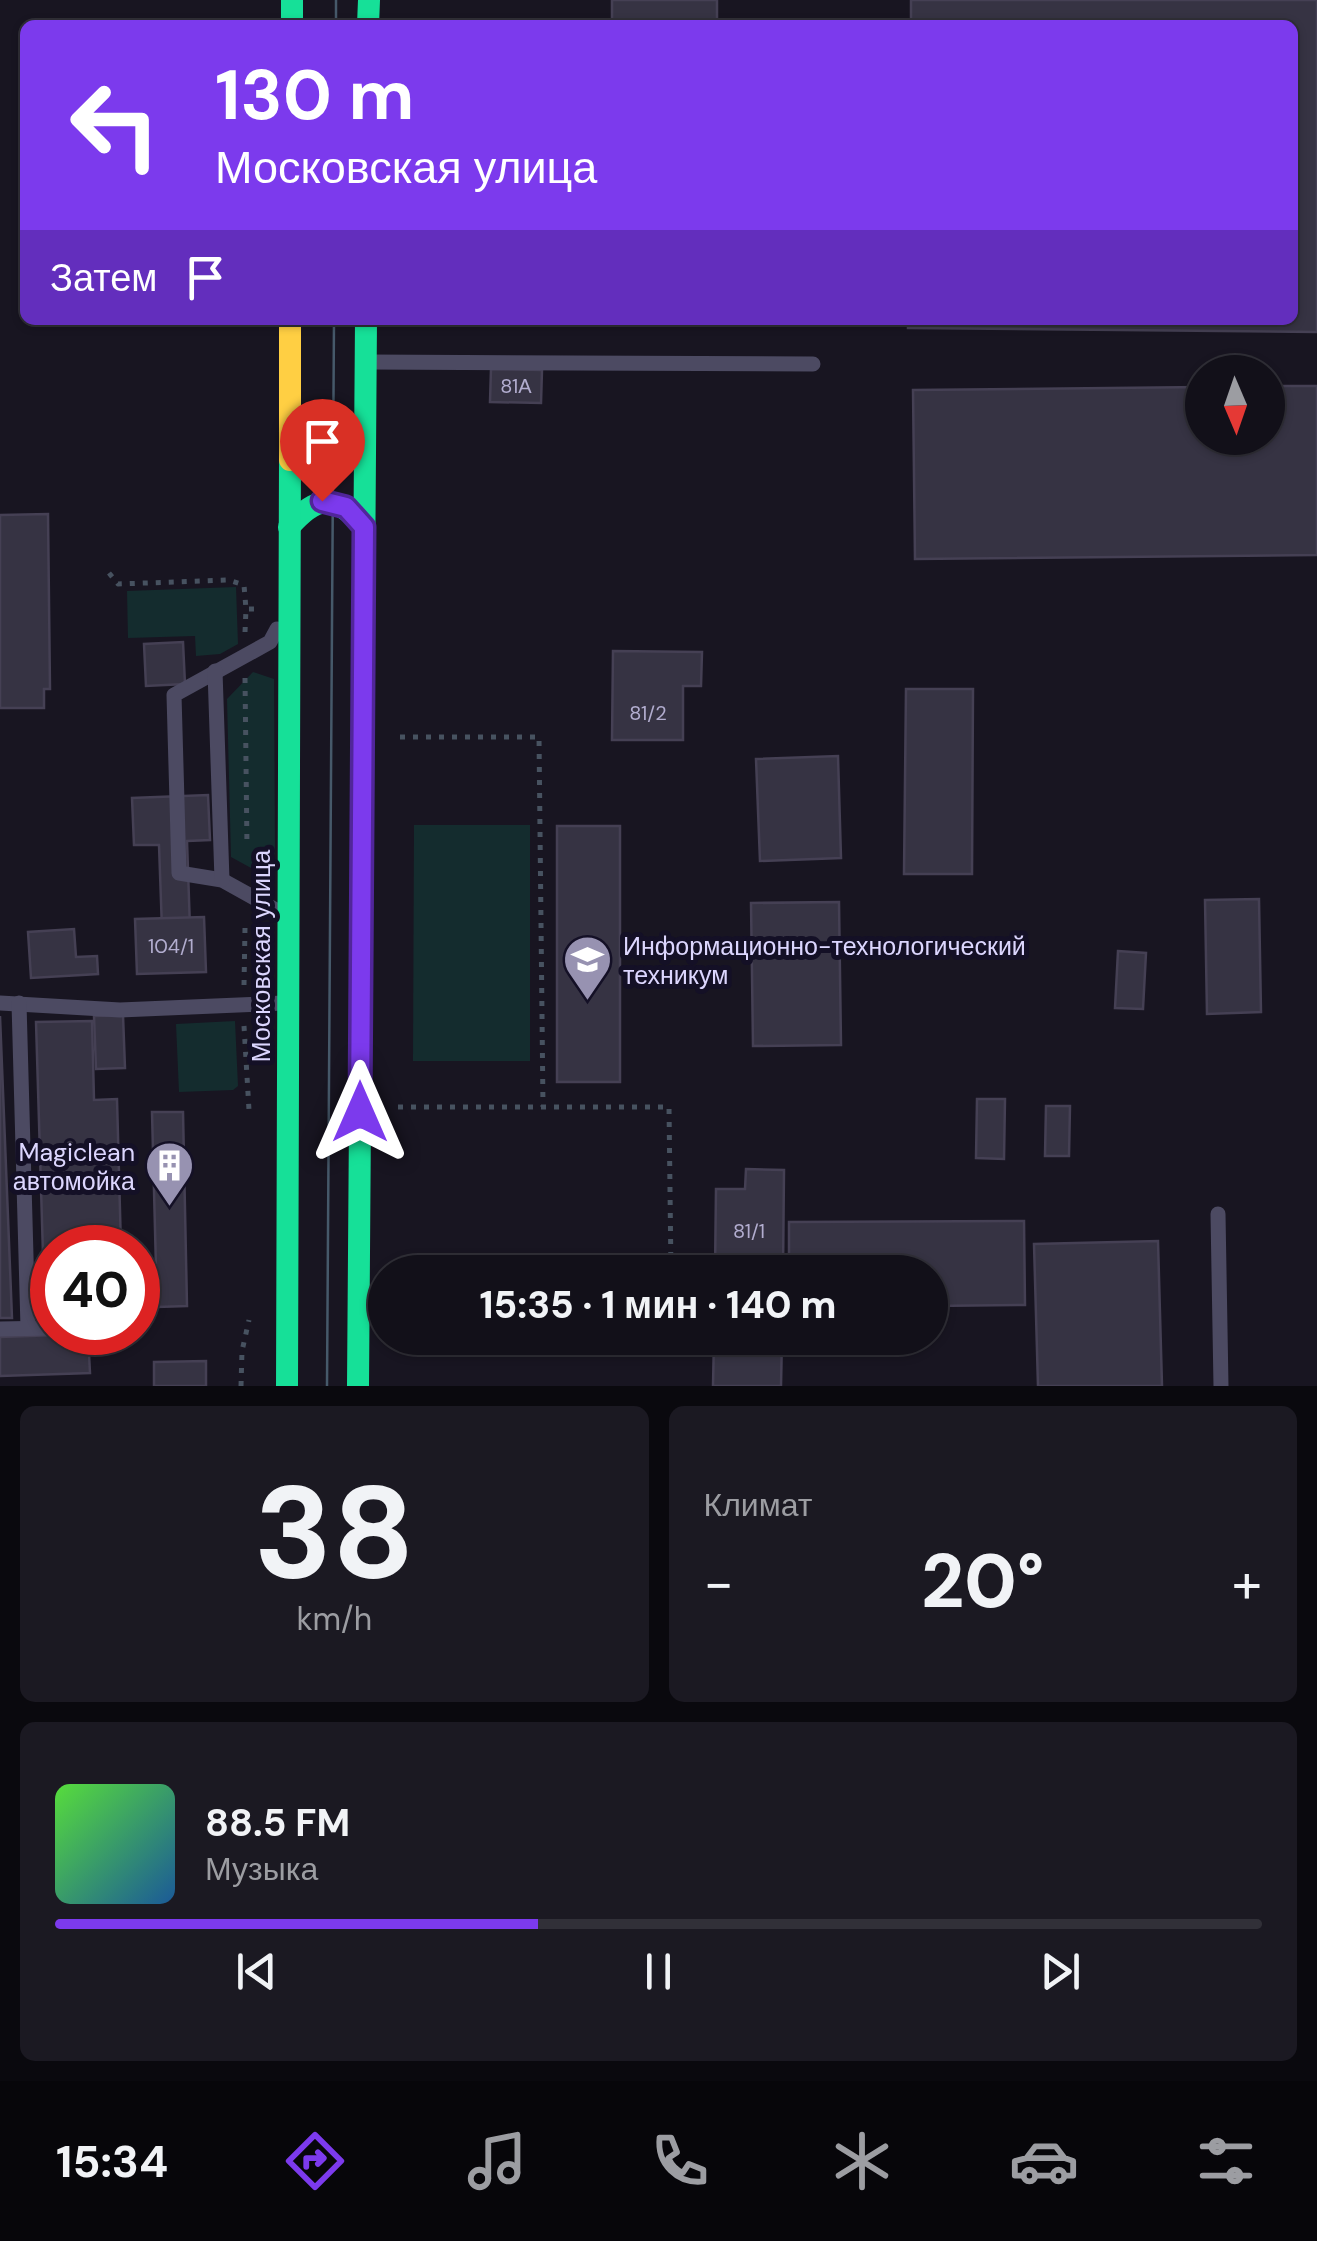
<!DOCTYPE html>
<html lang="ru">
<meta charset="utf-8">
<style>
:root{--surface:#121019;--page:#1b1922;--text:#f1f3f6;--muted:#9c9da2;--line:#313038;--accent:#7c3aed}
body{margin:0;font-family:"DM Sans",sans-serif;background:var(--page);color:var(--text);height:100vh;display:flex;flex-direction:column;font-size:38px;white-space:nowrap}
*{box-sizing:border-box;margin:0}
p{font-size:32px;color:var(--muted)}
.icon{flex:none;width:55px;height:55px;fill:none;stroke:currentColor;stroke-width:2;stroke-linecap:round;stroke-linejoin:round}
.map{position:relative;height:1386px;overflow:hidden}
.details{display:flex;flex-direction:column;gap:20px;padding:20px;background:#0a090e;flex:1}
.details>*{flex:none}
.guide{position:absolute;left:20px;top:20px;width:1278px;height:305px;border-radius:15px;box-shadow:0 2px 8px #0004,0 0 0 2px var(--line);background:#7c3aed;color:#fff;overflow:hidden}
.needle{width:65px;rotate:178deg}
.buttons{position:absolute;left:1185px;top:355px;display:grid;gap:20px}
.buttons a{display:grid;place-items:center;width:100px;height:100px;border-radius:50%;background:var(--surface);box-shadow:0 2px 8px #0004,0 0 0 2px var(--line);font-size:50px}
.speed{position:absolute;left:30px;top:1225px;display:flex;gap:20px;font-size:50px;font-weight:700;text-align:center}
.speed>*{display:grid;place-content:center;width:130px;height:130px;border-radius:50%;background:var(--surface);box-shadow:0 2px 8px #0004,0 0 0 2px var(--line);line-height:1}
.speed .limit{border:15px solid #d22;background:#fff;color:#111}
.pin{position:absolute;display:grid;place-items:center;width:85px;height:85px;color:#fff;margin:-102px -42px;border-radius:50% 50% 50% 0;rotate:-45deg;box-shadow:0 0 10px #0007}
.pin .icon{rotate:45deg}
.me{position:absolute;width:110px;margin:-55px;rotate:0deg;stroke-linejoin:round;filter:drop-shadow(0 0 8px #0008)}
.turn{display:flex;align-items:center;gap:35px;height:210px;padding:0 30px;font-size:45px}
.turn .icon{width:130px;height:130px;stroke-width:2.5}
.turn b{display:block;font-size:70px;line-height:85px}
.then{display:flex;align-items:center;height:95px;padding:0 30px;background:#0003;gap:20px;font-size:38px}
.big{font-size:75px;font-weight:800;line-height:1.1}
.details .tile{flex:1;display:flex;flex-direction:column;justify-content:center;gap:15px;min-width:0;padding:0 35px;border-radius:15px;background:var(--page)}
.details .dial{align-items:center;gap:0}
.dial b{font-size:130px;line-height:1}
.song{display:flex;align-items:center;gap:30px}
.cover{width:120px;height:120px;border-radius:15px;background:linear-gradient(135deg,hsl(110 70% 55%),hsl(210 70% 35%))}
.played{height:10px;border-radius:5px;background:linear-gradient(90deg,var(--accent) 40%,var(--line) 40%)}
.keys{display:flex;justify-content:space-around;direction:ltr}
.heat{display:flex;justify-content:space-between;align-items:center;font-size:55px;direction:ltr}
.details .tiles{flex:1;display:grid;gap:20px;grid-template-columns:1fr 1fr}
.tile:last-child{grid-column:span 2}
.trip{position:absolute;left:368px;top:1255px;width:580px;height:100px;border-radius:50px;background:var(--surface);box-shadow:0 2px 8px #0004,0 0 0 2px var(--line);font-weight:800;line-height:100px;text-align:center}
.dock{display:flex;height:160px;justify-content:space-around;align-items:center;background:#07060a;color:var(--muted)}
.dock .icon{width:70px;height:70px}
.dock .current{color:var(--accent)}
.dock b{font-size:45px;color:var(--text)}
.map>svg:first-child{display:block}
</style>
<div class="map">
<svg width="1317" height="1386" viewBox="0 0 1317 1386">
<rect width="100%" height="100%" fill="#181521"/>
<g fill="#142c2e">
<polygon points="236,587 238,644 220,654 196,656 195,636 128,638 127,591"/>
<polygon points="253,672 274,679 275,854 251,868 231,857 227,699"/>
<polygon points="414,825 530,825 530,1061 413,1061"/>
<polygon points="235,1021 238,1086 233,1090 179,1092 176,1024"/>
</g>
<g fill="#363343" stroke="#454054" stroke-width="2.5">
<rect x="612" y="0" width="105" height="25"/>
<polygon points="911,0 1317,0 1317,332 908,328 908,320 1292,320 1292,25 911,25"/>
<polygon points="491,369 542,370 541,403 490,402"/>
<polygon points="1268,386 1317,386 1317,555 915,559 913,390 1202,387 1202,438 1268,438"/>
<polygon points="48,514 50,689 44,689 44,708 0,708 0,515"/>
<polygon points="183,642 185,684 146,686 144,644"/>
<polygon points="613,651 702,652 701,686 683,686 683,740 612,740"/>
<polygon points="906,689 973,689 972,874 904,874"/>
<polygon points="838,756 841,858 760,861 756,759"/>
<polygon points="208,795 210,840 187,841 190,928 162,929 159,845 134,845 132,798"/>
<rect x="557" y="826" width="63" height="256"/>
<polygon points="1259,899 1261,1012 1207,1014 1205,900"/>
<polygon points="839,902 841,1045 753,1046 751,903"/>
<polygon points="204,917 206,972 137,974 135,919"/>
<polygon points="74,929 76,957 97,956 98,974 31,978 28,932"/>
<polygon points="1118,951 1146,953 1143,1009 1115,1008"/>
<polygon points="123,1015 125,1068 96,1069 94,1016"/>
<polygon points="0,1016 12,1318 0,1318"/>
<polygon points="92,1021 94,1100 117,1099 121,1248 52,1248 52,1320 45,1321 36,1022"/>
<polygon points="977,1099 1005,1099 1004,1159 976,1158"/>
<polygon points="1046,1106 1070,1106 1069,1156 1045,1156"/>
<polygon points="152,1112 183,1112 187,1306 157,1307"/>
<polygon points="746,1169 784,1170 783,1272 715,1272 716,1189 745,1189"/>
<polygon points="1024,1221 1025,1305 930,1306 930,1272 789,1272 789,1222"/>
<polygon points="1158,1241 1162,1386 1038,1386 1034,1244"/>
<polygon points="88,1334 90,1373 0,1376 0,1337"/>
<polygon points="714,1338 782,1338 781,1386 713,1386"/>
<polygon points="206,1361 206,1386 154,1386 154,1362"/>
</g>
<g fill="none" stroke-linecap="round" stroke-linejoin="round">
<g stroke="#475260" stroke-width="5" stroke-dasharray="5 8" stroke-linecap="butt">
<polyline points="109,573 118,584 228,580 244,585 246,609"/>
<polyline points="245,632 246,609 257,609"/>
<polyline points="245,678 247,847"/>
<polyline points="400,737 539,737 543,1107"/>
<polyline points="244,985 245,928"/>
<polyline points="244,1026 249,1110"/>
<polyline points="398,1107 669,1107 671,1272"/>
<polyline points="241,1386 242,1351 249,1320"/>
</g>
<g stroke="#4c4a62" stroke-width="15">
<polyline points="369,362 813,364"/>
<polyline points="277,629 270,642 174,695 179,873 222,880 283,914"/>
<polyline points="215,671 222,880"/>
<polyline points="0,1003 120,1010 284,1003"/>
<polyline points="19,1003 28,1328"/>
<polyline points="1218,1214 1221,1386"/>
<polyline points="0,1329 52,1328"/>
</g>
<g stroke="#16e098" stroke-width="22">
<polyline points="292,0 292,25"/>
<polyline points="368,25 369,0"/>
<path d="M290,432C316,455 337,455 364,433"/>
<path d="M289,527C318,494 335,494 364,527"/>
<polyline points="287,1386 290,460"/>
<polyline points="358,1386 366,320"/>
</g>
<polyline stroke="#ffcf43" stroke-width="22" points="290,460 290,320"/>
<g stroke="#46596a" stroke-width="2.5">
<polyline points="336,25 336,0"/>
<polyline points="327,1386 334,320"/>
</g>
</g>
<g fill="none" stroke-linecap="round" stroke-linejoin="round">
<defs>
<polyline id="route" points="322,501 346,507 364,527 360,1112"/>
</defs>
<use href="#route" stroke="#51269a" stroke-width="25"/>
<use href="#route" stroke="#7c3aed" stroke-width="18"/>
</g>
<defs>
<symbol id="university-pin" viewBox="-11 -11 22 30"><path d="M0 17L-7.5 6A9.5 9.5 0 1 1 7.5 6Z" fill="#9792b1" stroke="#141026"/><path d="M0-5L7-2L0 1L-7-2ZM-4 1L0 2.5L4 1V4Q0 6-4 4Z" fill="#fff"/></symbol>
<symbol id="building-pin" viewBox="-11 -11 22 30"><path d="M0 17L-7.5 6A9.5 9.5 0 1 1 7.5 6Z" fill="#9792b1" stroke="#141026"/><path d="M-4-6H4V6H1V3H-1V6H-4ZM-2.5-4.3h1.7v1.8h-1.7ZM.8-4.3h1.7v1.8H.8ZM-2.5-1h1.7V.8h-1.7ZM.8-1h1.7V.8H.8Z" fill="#fff"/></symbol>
</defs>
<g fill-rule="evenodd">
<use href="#university-pin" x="560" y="932" width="55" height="75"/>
<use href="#building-pin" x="142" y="1138" width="55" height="75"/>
</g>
<g text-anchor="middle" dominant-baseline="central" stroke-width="10" stroke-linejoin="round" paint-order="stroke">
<g font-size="20" fill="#b2adcf">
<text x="516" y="386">81А</text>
<text x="648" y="713">81/2</text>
<text x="171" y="946">104/1</text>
<text x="749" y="1231">81/1</text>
</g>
<g font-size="25" fill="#dcd6fe" stroke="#141026" text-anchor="start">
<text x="623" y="946">Информационно-технологический<tspan x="623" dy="29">техникум</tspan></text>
<text x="135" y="1152" text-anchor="end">Magiclean<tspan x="135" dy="29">автомойка</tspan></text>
</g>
<g font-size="25" fill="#dcd6fe" stroke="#141026">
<text transform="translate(261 956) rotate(-90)">Московская улица</text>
</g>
</g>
</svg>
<div class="buttons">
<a><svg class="needle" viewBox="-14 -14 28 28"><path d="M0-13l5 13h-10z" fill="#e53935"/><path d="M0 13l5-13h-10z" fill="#9c9da2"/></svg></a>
</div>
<div class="speed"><div class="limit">40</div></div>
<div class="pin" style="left:322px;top:501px;background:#d93025"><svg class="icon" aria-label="arrive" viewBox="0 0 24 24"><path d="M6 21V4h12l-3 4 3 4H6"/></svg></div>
<svg class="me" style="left:360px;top:1112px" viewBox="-20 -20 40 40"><path d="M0-17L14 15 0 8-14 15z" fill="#7c3aed" stroke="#fff" stroke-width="4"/></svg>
<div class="trip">15:35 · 1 мин · 140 m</div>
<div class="guide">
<div class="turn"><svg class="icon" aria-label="left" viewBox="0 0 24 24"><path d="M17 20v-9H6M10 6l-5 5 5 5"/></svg><div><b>130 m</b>Московская улица</div></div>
<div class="then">Затем<svg class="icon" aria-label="arrive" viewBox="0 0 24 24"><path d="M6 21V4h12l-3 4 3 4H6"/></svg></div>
</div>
</div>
<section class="details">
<div class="tiles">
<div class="tile dial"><b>38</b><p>km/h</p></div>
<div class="tile"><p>Климат</p>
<div class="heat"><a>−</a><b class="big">20°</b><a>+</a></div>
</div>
<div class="tile">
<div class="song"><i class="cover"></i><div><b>88.5 FM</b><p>Музыка</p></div></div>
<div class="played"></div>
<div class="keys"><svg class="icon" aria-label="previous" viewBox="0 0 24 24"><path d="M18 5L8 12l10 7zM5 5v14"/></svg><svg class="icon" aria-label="pause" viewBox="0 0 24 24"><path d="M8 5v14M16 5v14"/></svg><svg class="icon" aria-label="next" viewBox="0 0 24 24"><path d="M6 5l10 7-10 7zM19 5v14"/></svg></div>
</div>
</div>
</section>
<nav class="dock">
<b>15:34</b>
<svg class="icon current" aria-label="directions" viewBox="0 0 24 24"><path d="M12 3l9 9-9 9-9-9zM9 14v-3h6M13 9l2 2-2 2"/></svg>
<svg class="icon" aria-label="music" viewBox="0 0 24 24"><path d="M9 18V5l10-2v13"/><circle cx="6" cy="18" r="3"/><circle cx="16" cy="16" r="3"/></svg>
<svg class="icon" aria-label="phone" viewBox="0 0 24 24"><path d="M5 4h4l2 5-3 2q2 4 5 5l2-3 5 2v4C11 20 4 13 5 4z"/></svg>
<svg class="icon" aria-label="climate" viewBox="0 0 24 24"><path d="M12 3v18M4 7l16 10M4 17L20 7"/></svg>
<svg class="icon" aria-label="car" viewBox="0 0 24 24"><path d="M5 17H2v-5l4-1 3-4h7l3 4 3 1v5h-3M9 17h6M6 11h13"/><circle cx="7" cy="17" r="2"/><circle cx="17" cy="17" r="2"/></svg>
<svg class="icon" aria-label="filters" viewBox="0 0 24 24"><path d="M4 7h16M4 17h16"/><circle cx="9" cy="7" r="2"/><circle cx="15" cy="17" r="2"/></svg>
</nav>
